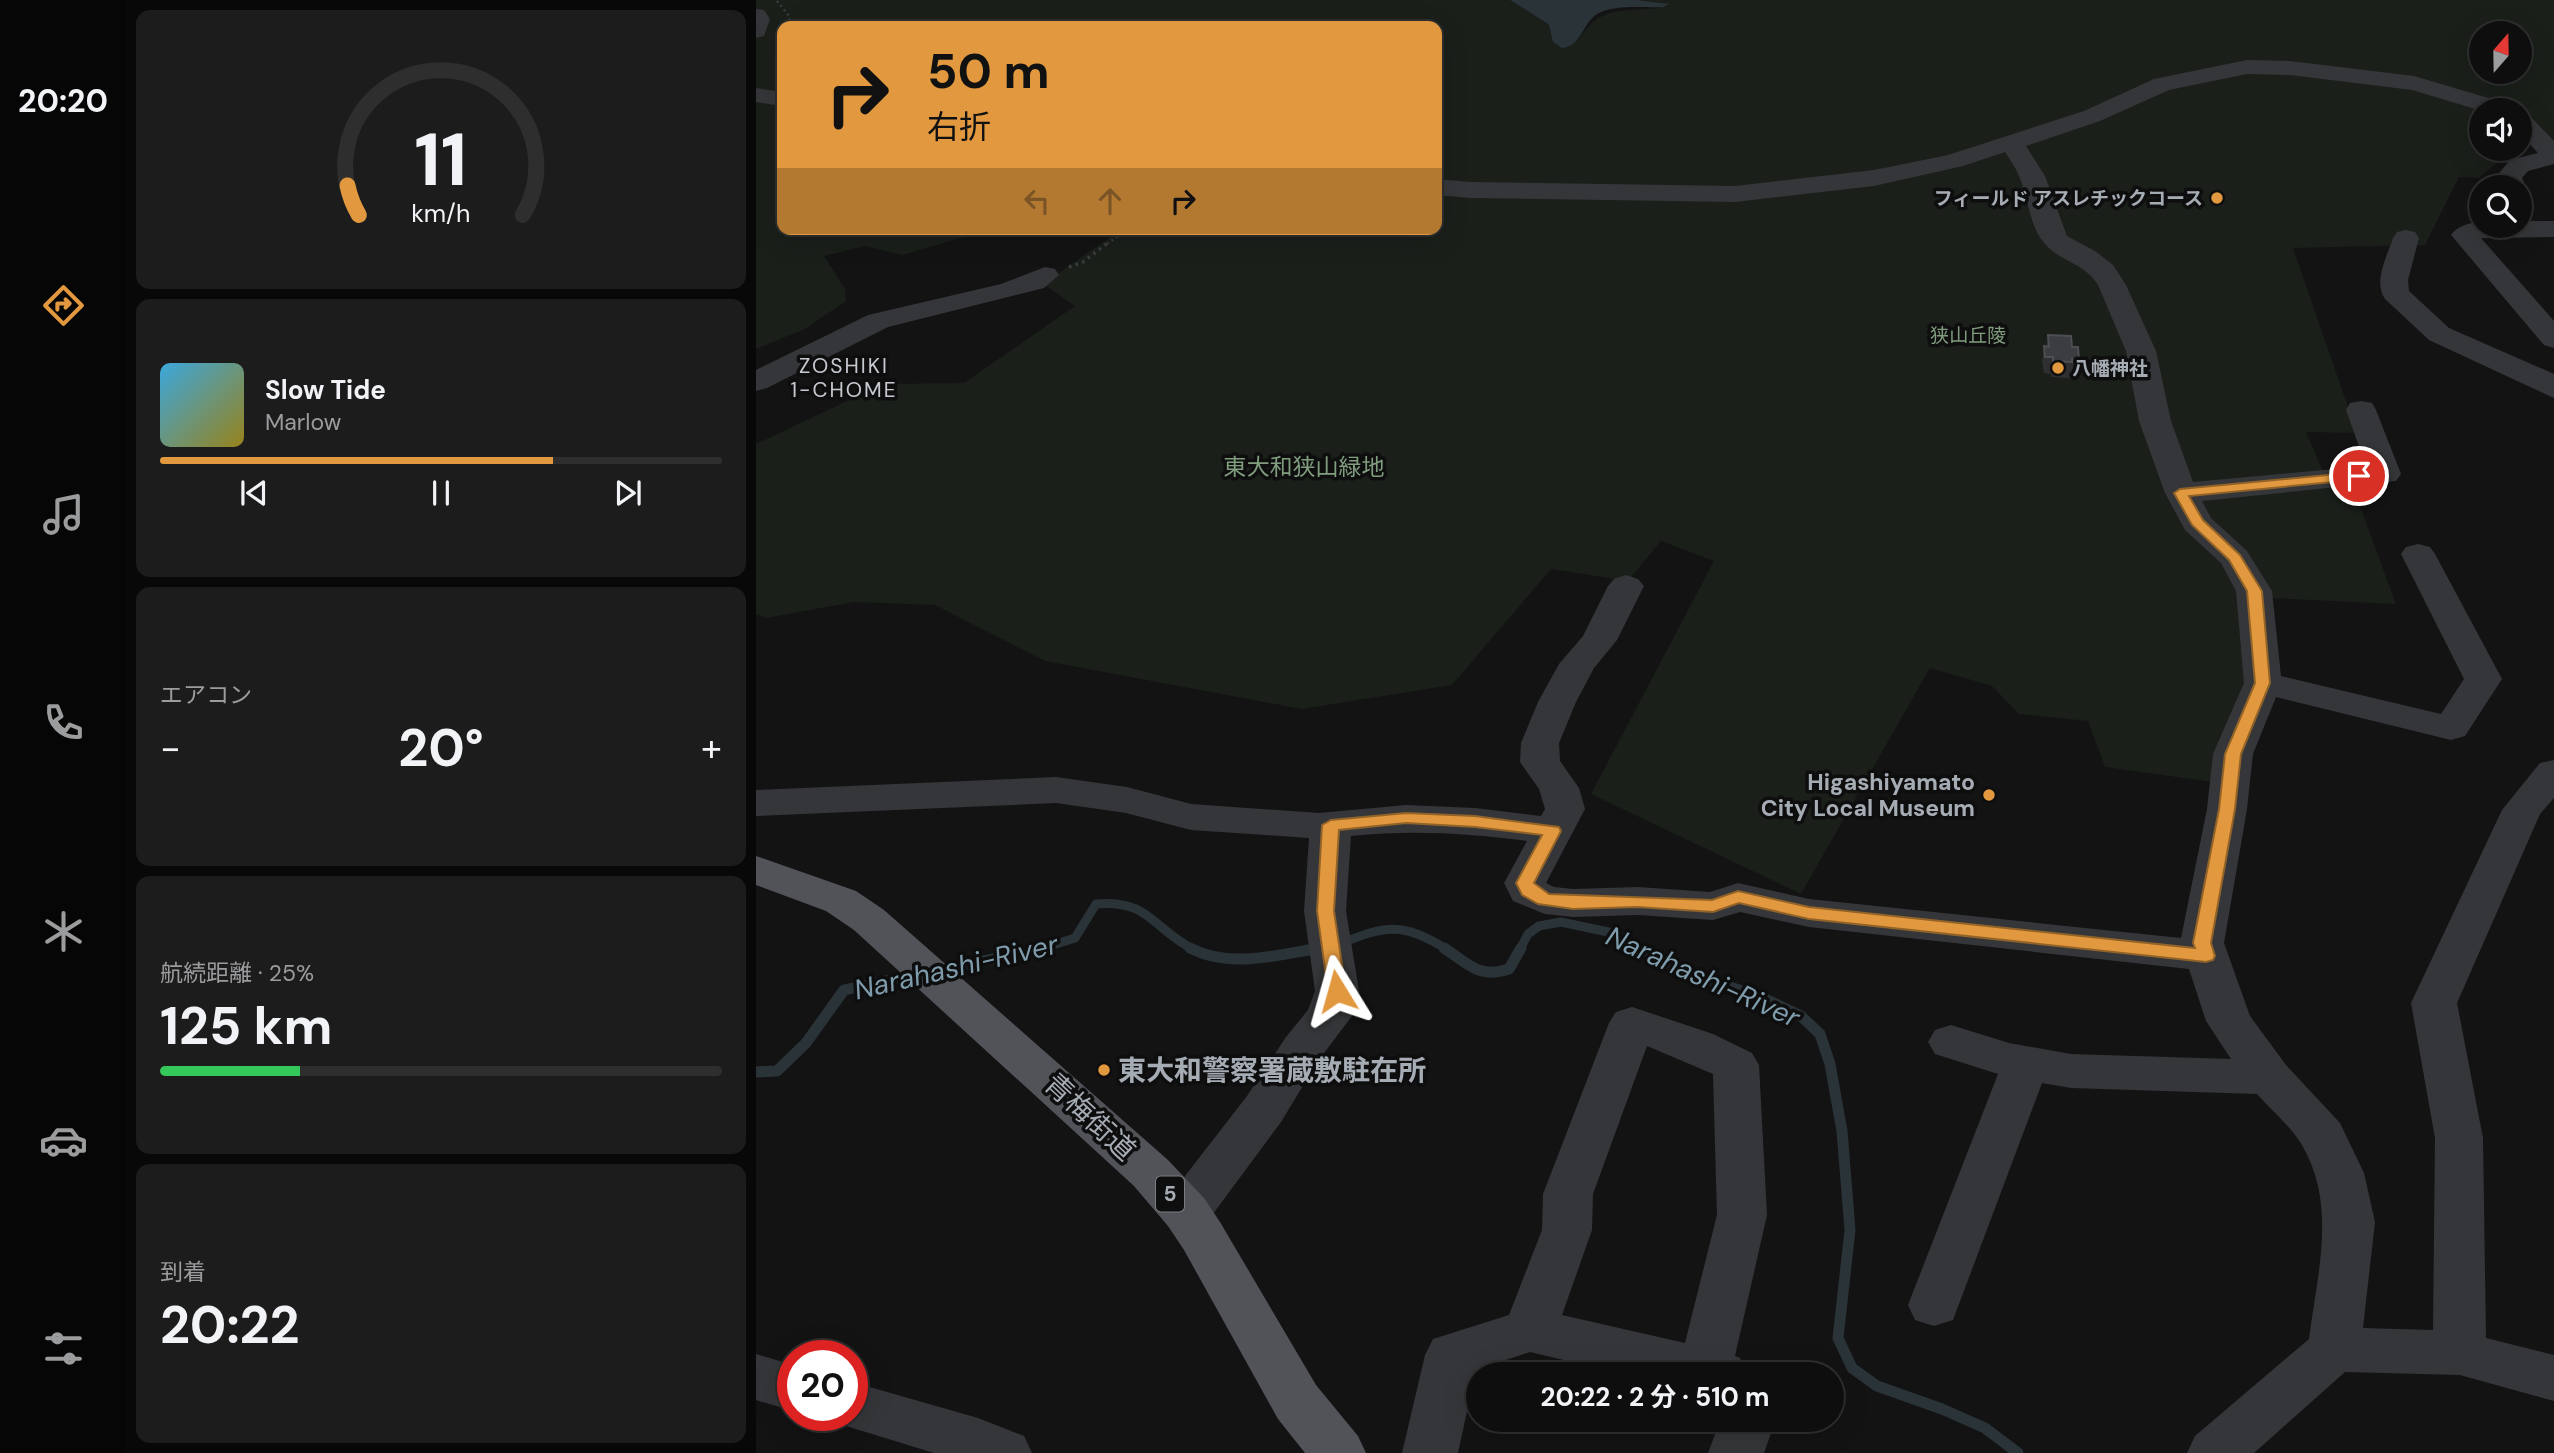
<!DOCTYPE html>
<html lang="ja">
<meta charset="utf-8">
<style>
:root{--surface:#0e0e0f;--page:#1c1c1d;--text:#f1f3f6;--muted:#9b9c9e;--line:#2e2e2f;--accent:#e1983e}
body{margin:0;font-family:"DM Sans","Noto Sans JP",sans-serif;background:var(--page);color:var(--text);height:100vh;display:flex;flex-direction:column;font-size:26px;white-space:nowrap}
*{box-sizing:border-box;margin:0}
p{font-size:23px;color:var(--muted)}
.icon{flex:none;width:38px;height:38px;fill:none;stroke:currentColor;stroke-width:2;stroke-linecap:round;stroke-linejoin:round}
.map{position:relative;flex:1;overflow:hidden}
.sheet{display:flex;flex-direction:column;gap:10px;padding:10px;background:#080808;width:630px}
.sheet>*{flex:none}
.hud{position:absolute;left:21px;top:21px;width:665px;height:214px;border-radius:14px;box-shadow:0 7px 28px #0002,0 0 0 2px var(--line);background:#e1983e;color:#111;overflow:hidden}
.needle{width:46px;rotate:20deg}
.tools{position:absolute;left:1713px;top:21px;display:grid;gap:14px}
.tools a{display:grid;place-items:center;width:63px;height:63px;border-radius:50%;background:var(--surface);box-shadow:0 7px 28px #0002,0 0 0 2px var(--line);font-size:35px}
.speed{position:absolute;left:21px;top:1340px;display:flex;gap:14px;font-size:35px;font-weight:700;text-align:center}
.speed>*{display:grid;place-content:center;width:91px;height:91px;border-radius:50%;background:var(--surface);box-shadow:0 7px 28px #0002,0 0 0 2px var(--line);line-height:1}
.speed .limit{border:10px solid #d22;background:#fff;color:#111}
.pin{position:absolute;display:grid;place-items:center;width:60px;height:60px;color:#fff;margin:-30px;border:4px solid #fff;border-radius:50%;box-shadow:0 2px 7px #0007}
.me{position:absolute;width:77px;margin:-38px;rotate:352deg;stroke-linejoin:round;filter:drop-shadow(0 0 5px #0008)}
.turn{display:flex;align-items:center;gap:24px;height:147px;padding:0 35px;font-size:32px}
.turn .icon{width:91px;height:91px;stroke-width:2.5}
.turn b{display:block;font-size:49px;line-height:60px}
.lanes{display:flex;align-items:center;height:66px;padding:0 35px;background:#0003;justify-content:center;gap:35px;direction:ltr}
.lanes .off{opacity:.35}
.big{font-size:52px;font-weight:700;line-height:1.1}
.sheet .widget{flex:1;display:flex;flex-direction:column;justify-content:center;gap:10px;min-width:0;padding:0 24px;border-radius:14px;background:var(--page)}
.sheet .dial{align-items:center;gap:0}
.dial svg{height:182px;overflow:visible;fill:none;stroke:var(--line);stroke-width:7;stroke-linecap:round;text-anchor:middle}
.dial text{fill:var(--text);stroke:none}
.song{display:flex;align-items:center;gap:21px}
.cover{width:84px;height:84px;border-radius:10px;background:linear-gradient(135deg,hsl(200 70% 55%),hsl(50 70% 35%))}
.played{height:7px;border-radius:4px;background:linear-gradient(90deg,var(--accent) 70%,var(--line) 70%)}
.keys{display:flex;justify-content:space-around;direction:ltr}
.heat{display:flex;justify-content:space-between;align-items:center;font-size:38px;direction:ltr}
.charge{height:10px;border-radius:5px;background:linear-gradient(90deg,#34c759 25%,var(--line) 0)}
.trip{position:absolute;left:710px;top:1362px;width:378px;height:70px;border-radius:35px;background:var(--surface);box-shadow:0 7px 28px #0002,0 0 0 2px var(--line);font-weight:700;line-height:70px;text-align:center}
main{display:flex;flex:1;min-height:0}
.dock{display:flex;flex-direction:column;width:126px;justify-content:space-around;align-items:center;background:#060606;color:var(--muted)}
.dock .icon{width:49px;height:49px}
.dock .selected{color:var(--accent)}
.dock b{font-size:32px;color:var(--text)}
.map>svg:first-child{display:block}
</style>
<main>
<nav class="dock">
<b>20:20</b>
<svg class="icon selected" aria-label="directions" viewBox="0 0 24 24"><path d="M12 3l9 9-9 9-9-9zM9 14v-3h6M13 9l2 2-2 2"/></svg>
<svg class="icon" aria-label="music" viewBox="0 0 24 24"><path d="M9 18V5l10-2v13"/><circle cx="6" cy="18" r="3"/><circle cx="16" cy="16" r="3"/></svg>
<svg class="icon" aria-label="phone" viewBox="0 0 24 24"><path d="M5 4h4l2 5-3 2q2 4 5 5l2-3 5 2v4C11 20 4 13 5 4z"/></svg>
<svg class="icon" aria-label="climate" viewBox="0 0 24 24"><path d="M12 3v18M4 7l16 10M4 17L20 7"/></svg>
<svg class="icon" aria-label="car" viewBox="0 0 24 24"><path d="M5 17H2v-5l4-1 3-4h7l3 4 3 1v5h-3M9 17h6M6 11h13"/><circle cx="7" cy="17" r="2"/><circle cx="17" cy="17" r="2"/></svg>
<svg class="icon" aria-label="filters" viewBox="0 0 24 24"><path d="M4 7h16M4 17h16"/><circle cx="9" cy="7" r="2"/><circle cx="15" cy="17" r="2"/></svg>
</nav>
<section class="sheet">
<div class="widget dial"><svg viewBox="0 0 100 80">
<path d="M14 69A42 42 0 1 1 86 69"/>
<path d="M14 69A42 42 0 0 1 9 56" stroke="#e1983e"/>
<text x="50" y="56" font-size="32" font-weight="700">11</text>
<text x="50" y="72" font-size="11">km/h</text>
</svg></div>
<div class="widget">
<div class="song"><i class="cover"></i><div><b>Slow Tide</b><p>Marlow</p></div></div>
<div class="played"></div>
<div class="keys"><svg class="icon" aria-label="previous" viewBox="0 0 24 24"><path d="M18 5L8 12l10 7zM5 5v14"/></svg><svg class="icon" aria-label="pause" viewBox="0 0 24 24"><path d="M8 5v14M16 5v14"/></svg><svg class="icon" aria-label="next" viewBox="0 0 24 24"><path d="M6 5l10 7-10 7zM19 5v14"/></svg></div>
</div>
<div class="widget"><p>エアコン</p>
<div class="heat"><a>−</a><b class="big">20°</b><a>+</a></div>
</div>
<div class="widget"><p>航続距離 · 25%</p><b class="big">125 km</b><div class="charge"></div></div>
<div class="widget"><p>到着</p><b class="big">20:22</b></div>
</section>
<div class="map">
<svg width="1798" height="1453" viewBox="0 0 1798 1453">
<rect width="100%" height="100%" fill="#131314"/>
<path fill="#1a1f1a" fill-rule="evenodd" d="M0,0H754L789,22L793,25L796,38L822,40C848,0 871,15 912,6L907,3L882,0H1798V147L1769,139L1764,143V110H1726V149H1757L1723,178L1703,177L1669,245L1537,248L1601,433L1550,432L1567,471H1591L1640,604L1495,597L1505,666L1464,783L1349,767L1332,721L1263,714L1236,686L1174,668L1045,894L835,794L958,561L905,541L872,581L795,569L696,685L546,709L289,661L179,605L98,602L10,618L0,614V444L127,384L208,383L319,306L287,284L366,229H681V26H26V229H236L146,255L109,246L68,256L89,289L90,301L49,329L0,349ZM1726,33H1764V72H1726Z"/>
<path fill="#2a3337" d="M754,0H882L913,4L908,7C889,8 858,4 841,14C826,24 826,46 806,48L797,42L793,25L789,22Z"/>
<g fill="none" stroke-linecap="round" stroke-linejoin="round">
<g stroke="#2a3337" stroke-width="9">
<path d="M584,944C629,925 648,922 690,949"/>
<path d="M284,949L319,938L340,904C393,899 397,929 437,949"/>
<polyline points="556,949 564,948"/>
<polyline points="764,949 772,934 783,926 805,922 857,933 887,949"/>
</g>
<g stroke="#2a3337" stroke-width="11">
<path d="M434,948C474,969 522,955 564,948"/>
<path d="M688,948C713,964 722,979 753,969L765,948"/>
<polyline points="884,948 924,970 1009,999 1045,1016 1064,1034 1074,1064 1086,1131 1094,1230 1082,1338 1096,1368 1121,1386 1186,1409 1229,1428 1262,1453"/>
<polyline points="182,970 293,948"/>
<polyline points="0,1072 21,1071 50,1043 88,990 161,974"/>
</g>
<g stroke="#3a3d40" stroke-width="2.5" stroke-dasharray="2 3.5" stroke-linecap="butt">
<polyline points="21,1 34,17 33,26"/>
<polyline points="351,244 371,229"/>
</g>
<polyline stroke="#3a3d40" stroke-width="3.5" stroke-dasharray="2.5 4.5" stroke-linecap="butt" points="313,267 327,262 353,242"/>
<g fill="#343639" fill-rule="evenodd">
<polygon points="0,9 8,10 14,19 8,36 0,38"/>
<path d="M1491,60L1534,61L1658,76L1756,105L1760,110L1726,111L1656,90L1534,75L1491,74L1413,90L1344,121L1270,146L1289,176L1311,236L1339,251L1357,265L1370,285L1400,351L1415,421L1437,482L1610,466L1590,410L1594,403L1605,401L1616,403L1620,410L1645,474L1640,481L1446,501L1455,518L1491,551L1516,591L1525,676L1685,714L1708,679L1645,554L1650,547L1662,544L1674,547L1679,554L1746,679L1709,736L1695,740L1520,697L1497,754L1491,809L1468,943L1494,1016L1530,1065L1584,1123L1608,1173L1619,1222L1607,1328L1677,1330L1679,1138L1655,1003L1746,810L1784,763L1798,760V798L1784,814L1701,1003L1727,1138L1730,1338L1798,1355V1401L1704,1375L1589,1372L1498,1453H1431L1439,1436L1553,1339C1561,1275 1581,1206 1547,1147C1537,1128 1515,1110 1501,1094L1315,1088L1286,1083L1197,1320L1178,1326L1159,1320L1152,1305L1242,1074L1179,1054L1172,1042L1179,1030L1195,1025L1253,1043L1315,1054L1475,1059L1450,1021L1433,969L1053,927L984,912L957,920L882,915L817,917L789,914L757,901L748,883L771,841C709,833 657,830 595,836L590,911L603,991L596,1016L562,1061L525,1122L448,1226L430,1232L412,1226L405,1212L412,1198L491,1096L530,1037L552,1010L559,991L548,911L553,838L435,830L370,813L300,803L0,816V790L300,777L371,787L435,804L563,813L650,805L719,808L785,816L789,809L783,789L764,762L765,743L782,702L803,664L827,636L852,586L858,579L870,575L882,579L888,586L861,640L838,668L820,702L803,743L804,761L823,788L829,809L790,883L798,887L817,889L882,887L954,892L982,883L1053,899L1425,938L1451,809L1457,754L1488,683L1480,591L1465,563L1429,530L1409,493L1383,421L1370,351L1342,285C1328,263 1306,262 1291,246C1273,229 1273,198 1263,176C1260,168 1254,160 1249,152L1207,166L1118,186L979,202L714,198L681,195V179L714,182L979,186L1118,170L1192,155L1328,111L1398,79Z"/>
<polygon points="0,88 26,92 26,106 0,102"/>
<polygon points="1764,112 1772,114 1798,141 1798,164 1772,171 1766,178 1770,187 1764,193 1764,187 1744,187 1740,177 1754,160 1782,153 1764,133"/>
<path d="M1764,221H1798V237L1725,238L1798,321V348L1788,345L1695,235C1701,226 1714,222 1726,222V226H1764Z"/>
<path d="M1650,230L1659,232L1663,238L1652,280L1653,291L1693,328L1798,374V398L1673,340L1629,299C1617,282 1631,256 1637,238L1641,232Z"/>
<polygon points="289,267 299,269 303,275 288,288 132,327 11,388 0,391 0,370 112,315 245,284"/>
<path d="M876,1007L957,1034L996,1053L1003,1065L1011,1215L979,1356L984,1358L992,1374H867L774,1352L720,1370L702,1453H646L669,1355L677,1339L753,1315L786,1230L787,1194L853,1023L860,1012ZM891,1046L957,1074L961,1215L929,1343L806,1315L836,1230L837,1194Z"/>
<polygon points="0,1354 37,1365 37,1411 0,1400"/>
<polygon points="96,1382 222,1418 268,1436 276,1453 178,1453 77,1422 74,1416 96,1416"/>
<polygon points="965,1419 1020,1419 1008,1453 952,1453"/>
</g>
<polygon fill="#515358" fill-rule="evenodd" points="0,856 100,891 128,910 412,1160 448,1198 464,1222 560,1385 602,1436 610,1453 549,1453 522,1419 428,1250 412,1226 378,1186 98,930 70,911 0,885"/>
</g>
<polygon fill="#2f2f32" points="1292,335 1316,347 1323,359 1321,375 1315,375 1314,378 1295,377 1295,374 1288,373 1286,362 1288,346 1290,346"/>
<polygon fill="#3c3d40" stroke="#4c4e52" stroke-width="2" points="1292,335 1315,336 1316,347 1322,347 1323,359 1316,359 1316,362 1297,361 1297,357 1289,357 1288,346 1293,347"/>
<polygon fill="#e1983e" stroke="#926328" stroke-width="2" points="1603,472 1610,476 1608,479 1433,496 1447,520 1484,555 1506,591 1514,683 1485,754 1479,809 1455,943 1459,956 1457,960 1450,962 1053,919 983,903 957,912 881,907 817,909 782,904 766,895 760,883 786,835 719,827 650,823 583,830 578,911 590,991 588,996 575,996 572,991 561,911 566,825 575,820 650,813 719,816 803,827 805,831 778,883 793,894 956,900 982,891 1053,907 1439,948 1437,943 1463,809 1469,754 1499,683 1491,591 1473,560 1436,525 1418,493 1424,489"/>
<g fill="#e1983e" stroke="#0e0e0f" stroke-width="2.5">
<circle cx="1461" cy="198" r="7"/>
<circle cx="1302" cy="368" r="7"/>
<circle cx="1233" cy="795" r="7"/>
<circle cx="348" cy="1070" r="7"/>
</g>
<g text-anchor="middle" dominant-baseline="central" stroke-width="7" stroke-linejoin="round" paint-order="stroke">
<g font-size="19" font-weight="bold" fill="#a6acb4" stroke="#0e0e0f" text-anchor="end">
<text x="1447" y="198">フィールド アスレチックコース</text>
<text x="1316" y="368" text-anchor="start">八幡神社</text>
</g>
<g font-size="19" fill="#809d7e" stroke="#0e0e0f">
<text x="1212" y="335">狭山丘陵</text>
</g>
<g font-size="21" letter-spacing="2" fill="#c6cad0" stroke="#0e0e0f">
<text x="88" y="366">ZOSHIKI<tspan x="88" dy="24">1-CHOME</tspan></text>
</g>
<rect fill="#0e0e0f" stroke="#787d82" stroke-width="2" x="400" y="1176.5" width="28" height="35" rx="5"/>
<g font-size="21" font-weight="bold" fill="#a6acb4">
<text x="414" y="1194">5</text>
</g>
<g font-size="23" fill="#809d7e" stroke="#0e0e0f">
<text x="548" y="467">東大和狭山緑地</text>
</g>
<g font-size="23" font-weight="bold" fill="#a6acb4" stroke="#0e0e0f" text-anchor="end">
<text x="1219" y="782">Higashiyamato<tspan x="1219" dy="26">City Local Museum</tspan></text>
</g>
<g font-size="28" font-style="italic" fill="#7f9cac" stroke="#0e0e0f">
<text transform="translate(200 967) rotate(-13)">Narahashi-River</text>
<text transform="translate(947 977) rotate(24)">Narahashi-River</text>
</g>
<g font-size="28" font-weight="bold" fill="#a6acb4" stroke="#0e0e0f" text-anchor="start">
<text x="362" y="1070">東大和警察署蔵敷駐在所</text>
</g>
<g font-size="28" fill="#a6acb4" stroke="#0e0e0f">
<text transform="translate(334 1117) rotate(43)">青梅街道</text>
</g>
</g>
</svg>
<div class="tools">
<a><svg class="needle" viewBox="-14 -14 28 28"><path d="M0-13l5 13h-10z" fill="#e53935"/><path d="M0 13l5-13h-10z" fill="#9b9c9e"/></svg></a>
<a><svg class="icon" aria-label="sound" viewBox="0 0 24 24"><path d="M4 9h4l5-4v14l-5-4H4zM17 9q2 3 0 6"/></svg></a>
<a><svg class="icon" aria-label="search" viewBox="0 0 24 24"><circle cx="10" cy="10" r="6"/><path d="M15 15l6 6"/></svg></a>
</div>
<div class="speed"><div class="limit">20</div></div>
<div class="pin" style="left:1603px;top:476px;background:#d93025"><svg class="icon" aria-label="arrive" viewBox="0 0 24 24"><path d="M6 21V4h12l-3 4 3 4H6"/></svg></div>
<svg class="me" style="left:581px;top:991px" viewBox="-20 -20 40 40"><path d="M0-17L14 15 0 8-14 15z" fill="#e1983e" stroke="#fff" stroke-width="4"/></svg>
<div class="trip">20:22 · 2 分 · 510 m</div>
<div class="hud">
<div class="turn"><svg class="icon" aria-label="right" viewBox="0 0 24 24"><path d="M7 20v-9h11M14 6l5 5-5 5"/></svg><div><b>50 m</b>右折</div></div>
<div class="lanes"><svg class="icon off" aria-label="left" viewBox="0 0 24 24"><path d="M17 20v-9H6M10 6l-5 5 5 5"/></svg><svg class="icon off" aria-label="ahead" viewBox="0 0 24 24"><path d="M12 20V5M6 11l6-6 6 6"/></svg><svg class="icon" aria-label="right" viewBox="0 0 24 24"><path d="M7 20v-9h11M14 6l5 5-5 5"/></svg></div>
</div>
</div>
</main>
